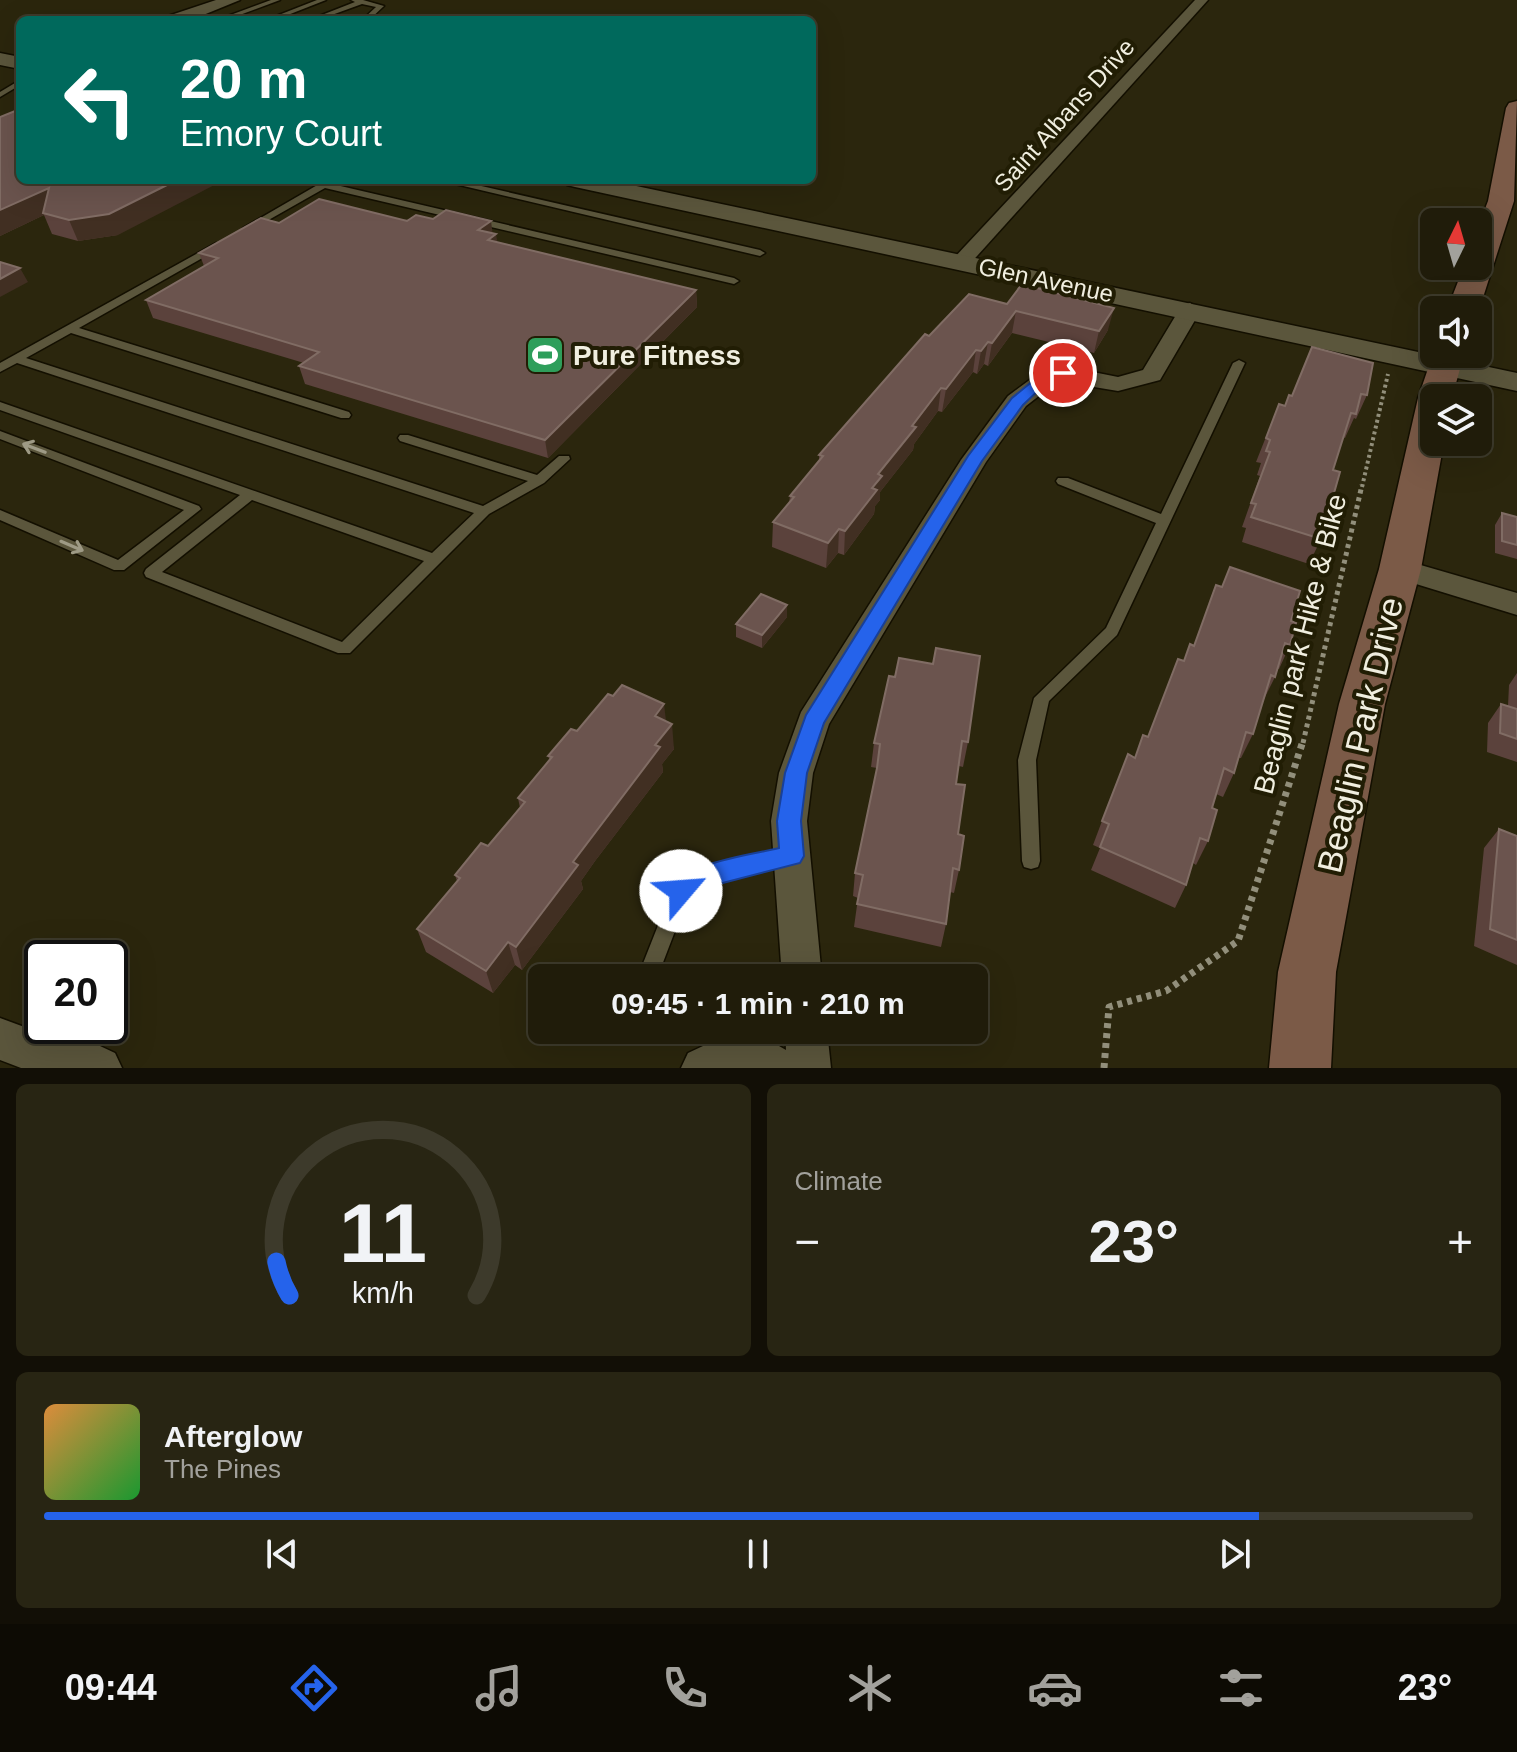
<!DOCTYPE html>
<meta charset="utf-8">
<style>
:root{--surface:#201c0a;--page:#282513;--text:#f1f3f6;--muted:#a2a19c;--line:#3d3a2b;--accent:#2563eb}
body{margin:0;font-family:Helvetica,sans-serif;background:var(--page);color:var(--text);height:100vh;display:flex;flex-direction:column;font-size:30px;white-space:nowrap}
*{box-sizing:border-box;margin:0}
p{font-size:26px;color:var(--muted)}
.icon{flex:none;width:44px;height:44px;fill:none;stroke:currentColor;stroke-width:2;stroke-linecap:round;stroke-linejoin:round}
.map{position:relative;height:1068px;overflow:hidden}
.details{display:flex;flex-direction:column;gap:16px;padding:16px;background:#120f06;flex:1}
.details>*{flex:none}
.banner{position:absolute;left:16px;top:16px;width:800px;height:168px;border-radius:12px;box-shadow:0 8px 32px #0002,0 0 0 2px var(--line);background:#00695c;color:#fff;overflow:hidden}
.needle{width:52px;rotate:5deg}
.buttons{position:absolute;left:1420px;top:208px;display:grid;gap:16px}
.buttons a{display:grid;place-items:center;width:72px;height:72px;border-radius:12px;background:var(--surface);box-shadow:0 8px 32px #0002,0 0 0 2px var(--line);font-size:40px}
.speed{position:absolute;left:24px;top:940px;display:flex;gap:16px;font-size:40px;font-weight:700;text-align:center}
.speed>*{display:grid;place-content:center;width:104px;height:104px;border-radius:50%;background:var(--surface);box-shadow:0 8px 32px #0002,0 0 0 2px var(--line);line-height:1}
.speed .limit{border:4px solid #111;border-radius:12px;background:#fff;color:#111}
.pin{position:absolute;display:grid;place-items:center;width:68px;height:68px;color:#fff;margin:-34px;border:4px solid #fff;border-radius:50%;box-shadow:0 2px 8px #0007}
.me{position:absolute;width:88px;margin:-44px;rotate:63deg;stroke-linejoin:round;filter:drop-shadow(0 0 6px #0008)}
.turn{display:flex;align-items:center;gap:28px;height:168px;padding:0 32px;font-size:36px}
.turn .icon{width:104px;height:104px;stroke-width:2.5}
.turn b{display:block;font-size:56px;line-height:68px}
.big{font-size:60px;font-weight:800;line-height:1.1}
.details .widget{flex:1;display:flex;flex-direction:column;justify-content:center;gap:12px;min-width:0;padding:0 28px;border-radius:12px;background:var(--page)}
.details .dial{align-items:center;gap:0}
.dial svg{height:208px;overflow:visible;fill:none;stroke:var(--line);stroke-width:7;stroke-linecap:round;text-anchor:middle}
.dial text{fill:var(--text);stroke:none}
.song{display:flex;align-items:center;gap:24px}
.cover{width:96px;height:96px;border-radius:12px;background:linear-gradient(135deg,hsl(30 70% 55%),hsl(130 70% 35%))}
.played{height:8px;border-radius:4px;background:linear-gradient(90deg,var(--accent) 85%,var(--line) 85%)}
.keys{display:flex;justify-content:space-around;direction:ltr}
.heat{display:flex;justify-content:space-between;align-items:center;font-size:44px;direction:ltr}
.details .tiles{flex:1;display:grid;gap:16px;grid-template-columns:1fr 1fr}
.widget:last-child{grid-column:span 2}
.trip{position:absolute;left:528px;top:964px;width:460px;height:80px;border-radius:12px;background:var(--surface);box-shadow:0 8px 32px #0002,0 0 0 2px var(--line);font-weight:800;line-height:80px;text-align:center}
.menu{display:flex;height:128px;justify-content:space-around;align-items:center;background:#0d0b04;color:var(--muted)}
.menu .icon{width:56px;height:56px}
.menu .selected{color:var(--accent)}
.menu b{font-size:36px;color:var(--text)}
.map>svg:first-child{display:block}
</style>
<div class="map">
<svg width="1517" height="1068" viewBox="0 0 1517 1068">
<rect width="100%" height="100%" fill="#2b260d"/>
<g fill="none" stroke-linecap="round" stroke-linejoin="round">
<defs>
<g id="service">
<polygon points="271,0 280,0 226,20 217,20"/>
<polygon points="317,0 326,0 275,20 266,20"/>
<polygon points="351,0 363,0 384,6 369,20 362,20 376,7 362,4 318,20 309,20 355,2"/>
<polygon points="20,80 20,85 0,97 0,92"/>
<polygon points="326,180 337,180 332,184 734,278 739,281 734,284 325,188 251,230 243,228"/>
<polygon points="438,180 455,180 760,250 765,253 760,256"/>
<path d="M216,243L221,246L220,248L79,328L349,412L351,415L349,418H341L71,333L26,358L483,506L528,481L400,441L398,438L400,435H408L537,475L559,456H569L570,459L544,483L489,514L350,653H338L146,577L144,573L146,569L240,495L0,410V402L432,553L474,513L17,363L0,372V363ZM252,500L424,561L342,642L162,572Z"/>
<polygon points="1239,360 1245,363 1117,635 1049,701 1036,760 1040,861 1038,867 1031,869 1024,867 1022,861 1018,760 1034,698 1106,628 1156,523 1058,484 1056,481 1058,478 1068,478 1161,514 1233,363"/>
<polygon points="0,431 199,506 201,509 124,570 114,570 0,520 0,510 118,560 184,510 0,439"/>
<polygon points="791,848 798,850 800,856 798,862 713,883 688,897 659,973 652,976 645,973 642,966 674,885 709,867"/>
</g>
<g id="minor">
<polygon points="1195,0 1208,0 968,266 954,266 951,262 954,258"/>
<polygon points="1190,303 1201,310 1160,380 1118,391 1058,381 1026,406 986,462 829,724 813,773 807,821 822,978 782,978 771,821 779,773 801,712 961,460 1008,396 1043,370 1051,368 1063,366 1118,377 1143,370 1182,305"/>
<polygon points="1400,559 1517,593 1517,615 1390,576 1386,569 1390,562"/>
<polygon points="0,1018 65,1042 100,1046 115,1053 122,1068 21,1068 0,1060"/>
<polygon points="785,1030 827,1030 831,1068 681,1068 688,1053 703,1046 779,1046 786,1050"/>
</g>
<g id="tertiary">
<polygon points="216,0 240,0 191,20 165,20 168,16"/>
<polygon points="0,53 20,57 20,69 0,65"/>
<polygon points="563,180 608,180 1517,373 1517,391 575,187 567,185"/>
</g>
<g id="secondary">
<polygon points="1517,101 1514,201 1479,310 1447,310 1464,266 1478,266 1478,227 1488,201 1506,108 1509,103"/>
<polygon points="1434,351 1434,354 1464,354 1452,398 1434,398 1434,442 1444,442 1421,569 1385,704 1336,972 1331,1068 1269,1068 1278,972 1339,704 1379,569 1418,398"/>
</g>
</defs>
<use href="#service" stroke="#130f00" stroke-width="3"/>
<use href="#minor" stroke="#130f00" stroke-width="3"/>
<use href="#tertiary" stroke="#130f00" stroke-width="3"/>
<use href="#secondary" stroke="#130f00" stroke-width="3"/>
<polyline stroke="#928f7b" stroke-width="4" stroke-dasharray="3 3" stroke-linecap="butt" points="1362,487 1388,374"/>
<polyline stroke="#928f7b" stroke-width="5" stroke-dasharray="4 4" stroke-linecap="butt" points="1303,743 1362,485"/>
<polyline stroke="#928f7b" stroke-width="7" stroke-dasharray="5 5" stroke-linecap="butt" points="1104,1068 1109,1007 1166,991 1238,941 1303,741"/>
<use href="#service" fill="#5b563c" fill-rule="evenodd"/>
<use href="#minor" fill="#5b563c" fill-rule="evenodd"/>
<use href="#tertiary" fill="#5b563c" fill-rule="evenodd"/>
<use href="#secondary" fill="#7b5a47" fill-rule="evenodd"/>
</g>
<g fill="#5b423c">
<polygon points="0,117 118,235 78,241 52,234 44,215 0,236"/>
<polygon points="433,219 493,234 497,242 696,290 697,307 548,458 305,384 299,366 304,363 153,318 146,300 204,266 199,253 279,223"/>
<polygon points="969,294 1108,330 1094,353 1012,333 988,366 984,364 977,374 973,372 942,412 938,411 914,444 913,450 880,492 880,500 875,506 874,514 844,555 838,553 826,568 772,547 773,522 789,503 790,496 819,461 819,455"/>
<polygon points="1312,347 1367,395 1356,419 1354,418 1345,438 1343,437 1333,470 1321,539 1309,564 1242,542 1246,528 1242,527 1260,476 1257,475 1261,463 1256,462 1279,404 1285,406 1292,396"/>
<polygon points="1502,513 1517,517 1517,559 1495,553 1495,525"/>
<polygon points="1230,567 1291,621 1290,645 1279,669 1277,669 1275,677 1263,701 1253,734 1241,758 1239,758 1234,773 1223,797 1216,794 1212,808 1208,841 1196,865 1193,863 1186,885 1175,908 1091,870 1100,848 1093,845 1102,821 1135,757 1148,737 1184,661 1194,645 1216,585 1222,587"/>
<polygon points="787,605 787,617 762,648 736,637 736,624"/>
<polygon points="1517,673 1517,762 1487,752 1488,723 1501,704 1508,706 1509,685"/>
<polygon points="895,677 968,742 963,767 959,766 956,784 959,870 954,893 950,892 946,924 941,947 854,927 858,898 853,896 855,873 877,768 871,767 874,743"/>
<polygon points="666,722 674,749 662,764 663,772 595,861 581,881 583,889 522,970 515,965 493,993 426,952 417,929 457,881 455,875 488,846 520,808 518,798 550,761 548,756 577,731"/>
<polygon points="1499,829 1517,836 1517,965 1474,946 1484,848"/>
</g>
<g fill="#412f22">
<polygon points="177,180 224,180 118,235 78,241 69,220"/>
<polygon points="49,188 43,213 44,215 0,236 0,210"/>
<polygon points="491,221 493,236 496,234 499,251 478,230"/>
<polygon points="20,268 28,282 0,297 0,279"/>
<polygon points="696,290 697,307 548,458 545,440"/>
<polygon points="1114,308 1108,330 1094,353 1099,331"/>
<polygon points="1016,311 1012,333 988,366 992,343"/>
<polygon points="988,342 984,364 977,374 981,351"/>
<polygon points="976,350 973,372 942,412 946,389"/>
<polygon points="941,388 938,411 914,444 913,450 880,492 880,500 875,506 874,514 844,555 845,531 872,488 878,474"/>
<polygon points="839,529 838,553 826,568 828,543"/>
<polygon points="787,605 787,617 762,648 762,635"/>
<polygon points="664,704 667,729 655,716"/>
<polygon points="672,724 674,749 662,764 663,772 595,861 581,881 583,889 522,970 516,947 573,862 655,745"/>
<polygon points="508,942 515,965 493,993 486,971"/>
</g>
<g fill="#6b544e" stroke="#806c64" stroke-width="2">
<polygon points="20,109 20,180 177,180 109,214 69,220 43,213 49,188 0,210 0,117"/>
<polygon points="319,199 407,221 416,215 433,219 446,210 491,221 478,230 496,234 488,240 696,290 545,440 299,366 319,352 146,300 218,258 199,253 261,218 279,223"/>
<polygon points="0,262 20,268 0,279"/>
<polygon points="1022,284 1114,308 1099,331 1016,311 992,343 988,342 981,351 976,350 946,389 941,388 912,426 916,427 878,474 882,476 872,488 877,490 845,531 839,529 828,543 773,522 794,497 790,496 823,456 819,455 925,334 929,336 969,294 1007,304"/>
<polygon points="1312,347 1373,363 1367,395 1361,394 1356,414 1351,413 1333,470 1340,472 1321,539 1251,517 1256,504 1251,503 1270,452 1266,451 1270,440 1266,438 1279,404 1285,406 1289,395 1292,396"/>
<polygon points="1502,513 1517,517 1517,545 1502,541"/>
<polygon points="1230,567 1300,591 1291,621 1296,623 1290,645 1285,643 1275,677 1271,675 1253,734 1246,732 1234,773 1224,768 1212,808 1217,810 1208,841 1200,838 1186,885 1100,847 1109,824 1102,821 1128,754 1135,758 1143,735 1148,737 1178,659 1184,661 1190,644 1194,646 1216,585 1222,587"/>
<polygon points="761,594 787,605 762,635 736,624"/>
<polygon points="936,648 980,656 968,742 962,741 956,784 965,785 958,834 964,836 959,870 953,868 946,924 857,904 863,875 855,873 877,768 880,744 874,743 889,676 895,677 899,658 933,664"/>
<polygon points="622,685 664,704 655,716 672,724 655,745 660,747 573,862 578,865 516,947 508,942 486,971 417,929 460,878 455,875 481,843 488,846 525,802 518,798 552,757 548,756 571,729 577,731 608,694 613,696"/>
<polygon points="1501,704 1517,709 1517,739 1500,733"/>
<polygon points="1499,829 1517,836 1517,940 1490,929"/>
</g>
<defs><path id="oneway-shaft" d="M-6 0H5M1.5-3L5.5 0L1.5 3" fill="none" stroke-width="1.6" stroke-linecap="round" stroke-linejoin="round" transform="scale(2)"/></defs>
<g stroke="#9e9a85">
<use href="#oneway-shaft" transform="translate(34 448) rotate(-159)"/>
<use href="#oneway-shaft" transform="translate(72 546) rotate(23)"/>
</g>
<path fill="#2563eb" stroke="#184099" stroke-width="2" d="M1063,368L1068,370V376L1055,379L1043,386L1023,405L982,461L824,723L807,773L801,821L804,856L800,863L715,885L681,903L672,899L668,891C681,863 751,855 779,848L777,821L785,773L806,715L968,456L1012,398L1045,371Z"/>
<defs>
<symbol id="stadium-square" viewBox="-11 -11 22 22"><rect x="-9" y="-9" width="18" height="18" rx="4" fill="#2e9e5b" stroke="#211d04"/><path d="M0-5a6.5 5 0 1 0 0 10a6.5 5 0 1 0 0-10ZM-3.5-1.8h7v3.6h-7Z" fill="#fff"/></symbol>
</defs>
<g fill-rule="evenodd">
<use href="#stadium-square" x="523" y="333" width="44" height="44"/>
</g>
<g text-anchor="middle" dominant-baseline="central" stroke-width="8" stroke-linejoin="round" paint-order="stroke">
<g font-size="24" fill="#f0eedf" stroke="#211d04">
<text transform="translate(1064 115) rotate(-48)">Saint Albans Drive</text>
<text transform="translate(1046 280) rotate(12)">Glen Avenue</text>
</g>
<g font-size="28" font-weight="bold" fill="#f0eedf" stroke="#211d04" text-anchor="start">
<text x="573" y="355">Pure Fitness</text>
</g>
<g font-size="28" fill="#f0eedf" stroke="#211d04">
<text transform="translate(1300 644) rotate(-76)">Beaglin park Hike &amp; Bike</text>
</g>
<g font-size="34" fill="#f0eedf" stroke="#211d04">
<text transform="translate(1360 735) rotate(-77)">Beaglin Park Drive</text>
</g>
</g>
</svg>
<div class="buttons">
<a><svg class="needle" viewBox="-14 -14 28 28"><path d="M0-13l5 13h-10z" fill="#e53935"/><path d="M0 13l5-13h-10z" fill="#a2a19c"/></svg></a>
<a><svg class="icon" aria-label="sound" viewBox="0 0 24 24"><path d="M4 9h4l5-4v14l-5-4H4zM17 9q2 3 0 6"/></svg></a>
<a><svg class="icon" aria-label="layers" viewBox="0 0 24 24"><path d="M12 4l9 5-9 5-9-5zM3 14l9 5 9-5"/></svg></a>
</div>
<div class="speed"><div class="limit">20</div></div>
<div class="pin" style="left:1063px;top:373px;background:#d93025"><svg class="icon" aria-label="arrive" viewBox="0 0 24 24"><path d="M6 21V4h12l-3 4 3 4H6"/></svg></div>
<svg class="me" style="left:681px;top:891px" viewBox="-20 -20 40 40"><circle r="19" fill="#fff"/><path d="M0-13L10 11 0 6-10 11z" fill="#2563eb"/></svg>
<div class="trip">09:45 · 1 min · 210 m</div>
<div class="banner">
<div class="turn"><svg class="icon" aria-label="left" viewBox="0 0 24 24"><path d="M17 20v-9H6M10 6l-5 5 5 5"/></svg><div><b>20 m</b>Emory Court</div></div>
</div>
</div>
<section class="details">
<div class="tiles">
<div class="widget dial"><svg viewBox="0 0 100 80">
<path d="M14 69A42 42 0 1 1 86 69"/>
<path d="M14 69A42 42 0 0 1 9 56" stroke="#2563eb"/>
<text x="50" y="56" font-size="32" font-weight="700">11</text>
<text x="50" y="72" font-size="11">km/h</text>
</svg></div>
<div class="widget"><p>Climate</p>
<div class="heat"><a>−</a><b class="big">23°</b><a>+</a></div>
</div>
<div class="widget">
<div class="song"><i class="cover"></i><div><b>Afterglow</b><p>The Pines</p></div></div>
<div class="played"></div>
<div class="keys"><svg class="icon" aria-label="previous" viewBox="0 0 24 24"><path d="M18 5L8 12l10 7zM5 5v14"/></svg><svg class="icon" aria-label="pause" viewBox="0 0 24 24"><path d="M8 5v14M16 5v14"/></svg><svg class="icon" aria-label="next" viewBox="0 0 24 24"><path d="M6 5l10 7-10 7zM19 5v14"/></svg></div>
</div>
</div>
</section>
<nav class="menu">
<b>09:44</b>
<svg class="icon selected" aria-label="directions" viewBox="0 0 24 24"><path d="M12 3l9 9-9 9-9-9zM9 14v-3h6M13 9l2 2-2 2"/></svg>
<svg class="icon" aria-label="music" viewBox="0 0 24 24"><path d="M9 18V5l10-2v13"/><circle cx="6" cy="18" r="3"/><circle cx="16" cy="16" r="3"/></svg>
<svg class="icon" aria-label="phone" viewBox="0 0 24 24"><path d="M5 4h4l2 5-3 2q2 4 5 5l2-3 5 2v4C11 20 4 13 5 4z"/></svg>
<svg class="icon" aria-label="climate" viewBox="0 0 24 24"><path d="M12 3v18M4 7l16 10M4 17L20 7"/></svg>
<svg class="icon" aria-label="car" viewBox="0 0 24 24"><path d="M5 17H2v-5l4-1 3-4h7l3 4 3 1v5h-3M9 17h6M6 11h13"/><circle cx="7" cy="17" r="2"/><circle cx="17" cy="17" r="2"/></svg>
<svg class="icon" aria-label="filters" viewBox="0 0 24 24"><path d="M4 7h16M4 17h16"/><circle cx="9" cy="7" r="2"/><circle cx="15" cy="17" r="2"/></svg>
<b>23°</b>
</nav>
